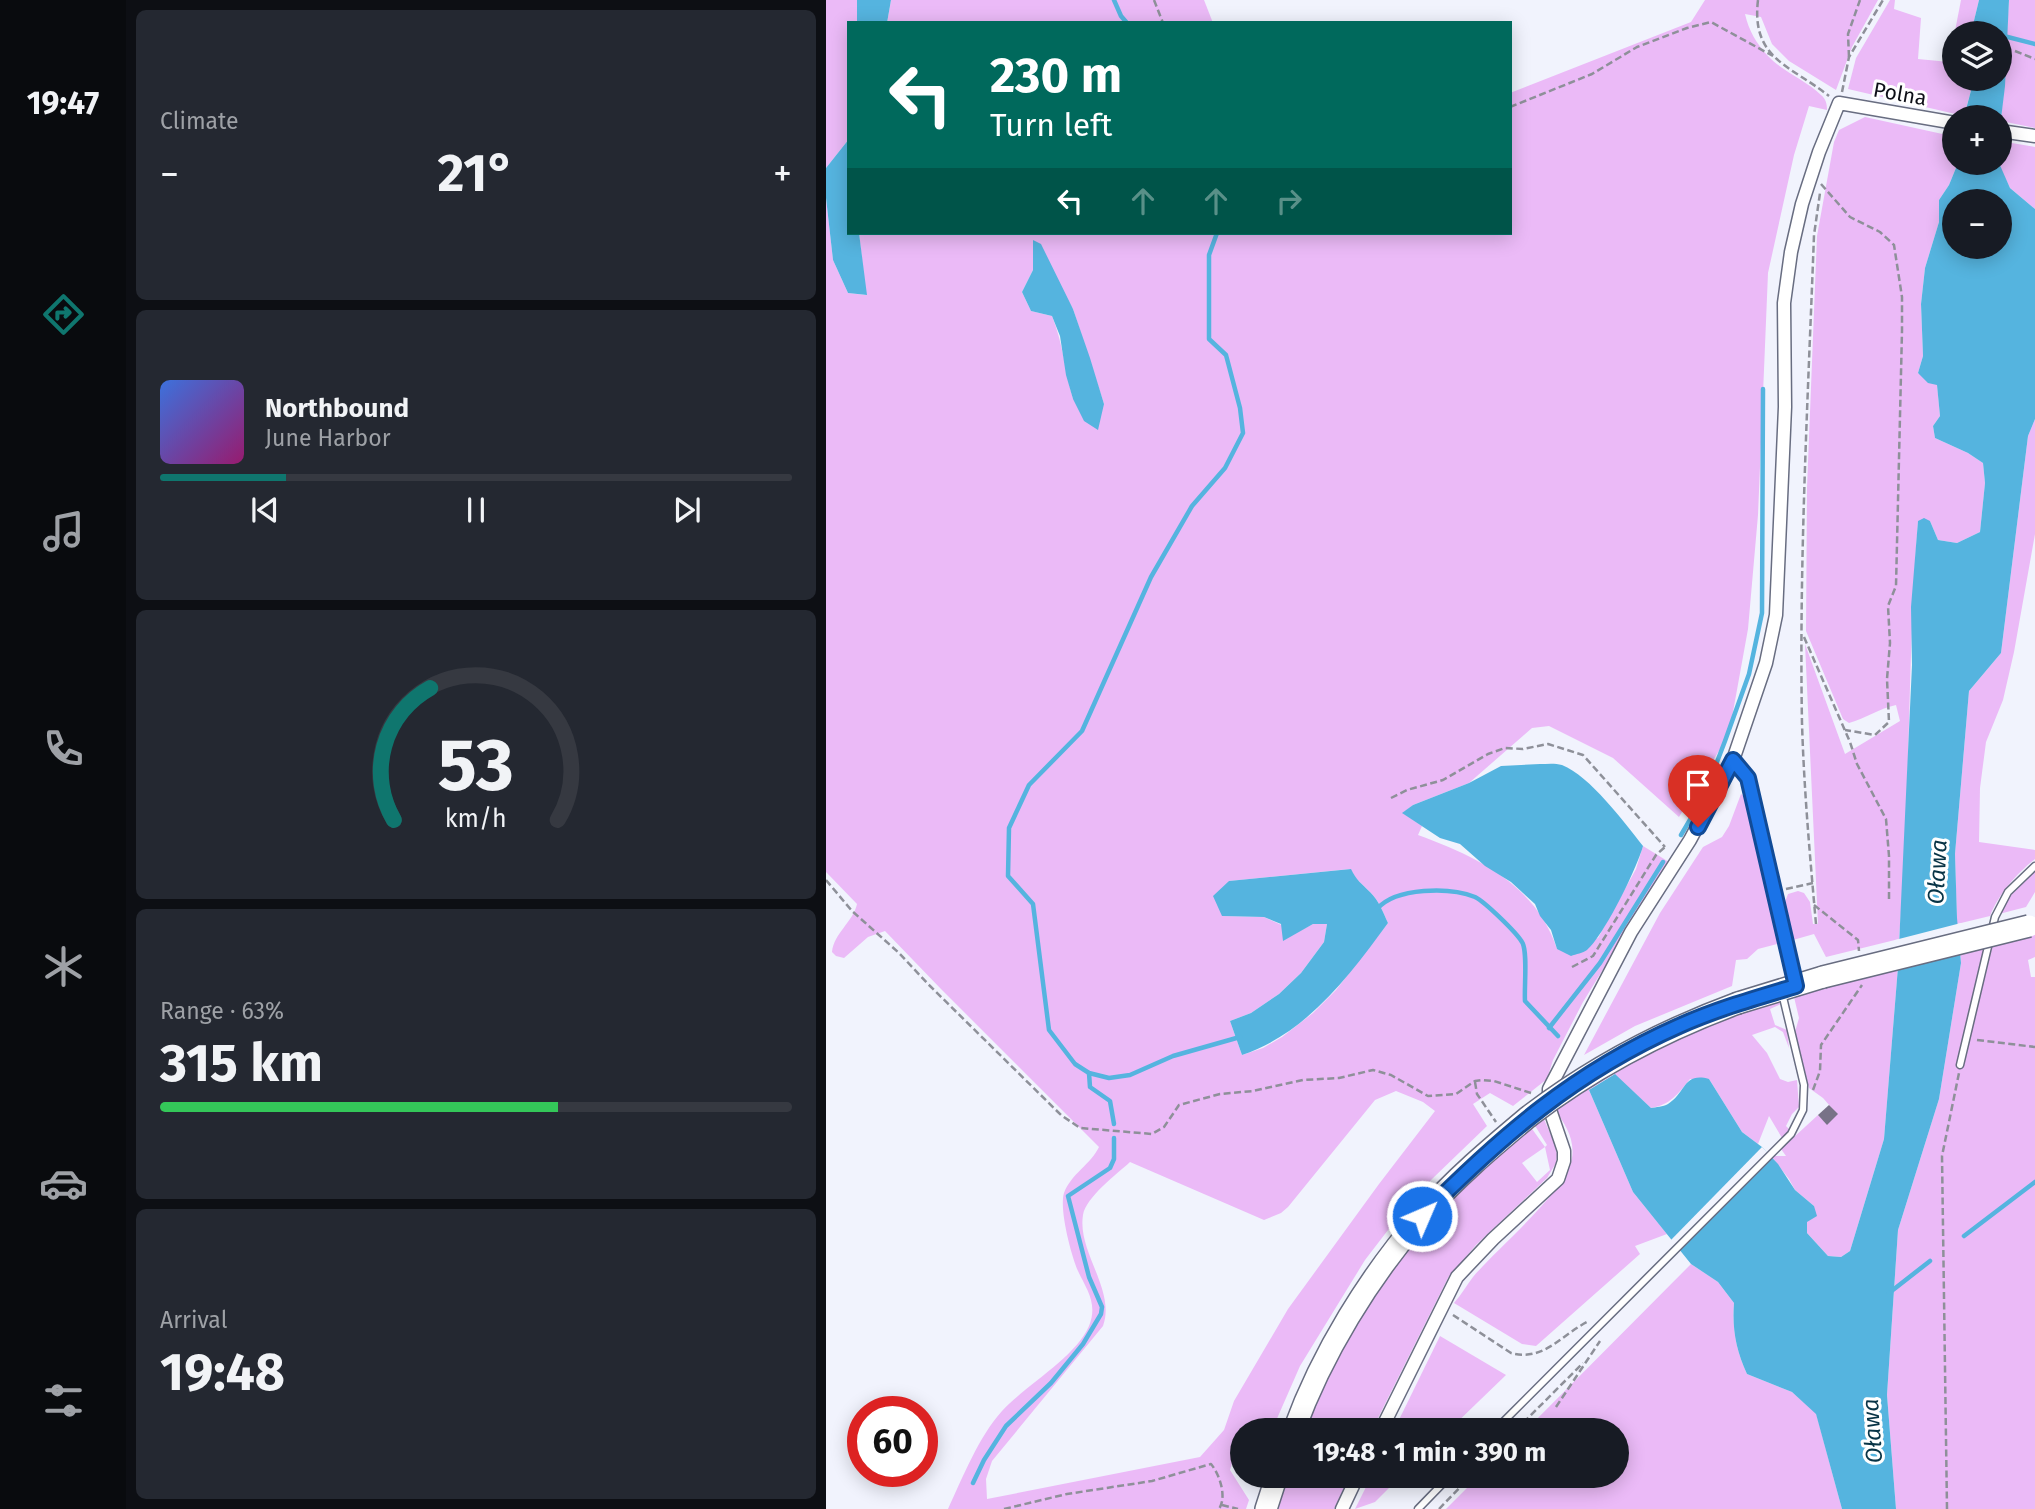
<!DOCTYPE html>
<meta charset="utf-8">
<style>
:root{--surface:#171b24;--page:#242831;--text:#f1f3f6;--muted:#9ea1a6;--line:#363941;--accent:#0f766e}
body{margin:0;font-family:"Fira Sans",sans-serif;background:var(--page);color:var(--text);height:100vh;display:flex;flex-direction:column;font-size:26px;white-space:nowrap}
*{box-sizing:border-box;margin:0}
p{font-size:23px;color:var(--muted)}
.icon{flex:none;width:38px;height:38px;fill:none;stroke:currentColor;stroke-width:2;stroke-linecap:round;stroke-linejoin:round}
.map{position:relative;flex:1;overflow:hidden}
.panel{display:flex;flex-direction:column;gap:10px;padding:10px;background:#0d0f14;width:700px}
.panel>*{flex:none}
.top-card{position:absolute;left:21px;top:21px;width:665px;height:214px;border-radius:0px;box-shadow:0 4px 18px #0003;background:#00695c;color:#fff;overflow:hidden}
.controls{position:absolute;left:1116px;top:21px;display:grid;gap:14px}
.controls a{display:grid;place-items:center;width:70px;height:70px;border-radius:50%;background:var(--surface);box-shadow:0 4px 18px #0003;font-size:35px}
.speed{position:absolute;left:21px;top:1396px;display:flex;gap:14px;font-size:35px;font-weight:700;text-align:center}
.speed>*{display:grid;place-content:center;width:91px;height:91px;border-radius:50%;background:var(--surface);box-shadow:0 4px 18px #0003;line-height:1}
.speed .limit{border:10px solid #d22;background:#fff;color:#111}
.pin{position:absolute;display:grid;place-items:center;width:60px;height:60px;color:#fff;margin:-72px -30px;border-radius:50% 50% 50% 0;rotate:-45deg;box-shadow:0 0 7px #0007}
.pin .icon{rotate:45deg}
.me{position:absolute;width:77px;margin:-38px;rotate:45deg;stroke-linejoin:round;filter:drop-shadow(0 0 5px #0008)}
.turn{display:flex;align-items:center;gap:24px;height:147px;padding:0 28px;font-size:32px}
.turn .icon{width:91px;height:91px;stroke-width:2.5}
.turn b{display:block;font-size:49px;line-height:60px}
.lanes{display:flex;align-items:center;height:66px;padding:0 28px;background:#0003;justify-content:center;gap:35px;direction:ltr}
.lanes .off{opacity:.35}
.big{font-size:52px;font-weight:700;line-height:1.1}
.panel .widget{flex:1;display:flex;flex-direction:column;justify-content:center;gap:10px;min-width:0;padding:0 24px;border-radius:10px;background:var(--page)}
.panel .dial{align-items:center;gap:0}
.dial svg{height:182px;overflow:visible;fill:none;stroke:var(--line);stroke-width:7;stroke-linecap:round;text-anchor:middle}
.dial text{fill:var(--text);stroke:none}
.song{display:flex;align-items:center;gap:21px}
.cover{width:84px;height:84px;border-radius:10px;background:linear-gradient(135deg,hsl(220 70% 55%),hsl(320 70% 35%))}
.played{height:7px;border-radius:4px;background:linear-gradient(90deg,var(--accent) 20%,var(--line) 20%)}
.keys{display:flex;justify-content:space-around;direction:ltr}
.heat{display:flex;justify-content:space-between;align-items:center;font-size:38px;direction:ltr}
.charge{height:10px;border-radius:5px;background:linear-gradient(90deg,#34c759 63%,var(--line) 0)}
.trip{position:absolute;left:404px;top:1418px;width:399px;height:70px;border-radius:35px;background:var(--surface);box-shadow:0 4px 18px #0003;font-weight:700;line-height:70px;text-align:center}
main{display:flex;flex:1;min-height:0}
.tab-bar{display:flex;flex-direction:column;width:126px;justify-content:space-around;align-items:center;background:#090b0e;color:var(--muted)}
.tab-bar .icon{width:49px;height:49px}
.tab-bar .on{color:var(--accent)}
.tab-bar b{font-size:32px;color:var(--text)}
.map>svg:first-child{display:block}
</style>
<main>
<nav class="tab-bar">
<b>19:47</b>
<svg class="icon on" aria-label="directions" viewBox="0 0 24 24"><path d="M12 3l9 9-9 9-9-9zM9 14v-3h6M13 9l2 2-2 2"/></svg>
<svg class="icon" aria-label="music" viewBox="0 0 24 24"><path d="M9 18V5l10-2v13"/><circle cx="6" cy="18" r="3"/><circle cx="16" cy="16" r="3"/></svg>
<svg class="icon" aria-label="phone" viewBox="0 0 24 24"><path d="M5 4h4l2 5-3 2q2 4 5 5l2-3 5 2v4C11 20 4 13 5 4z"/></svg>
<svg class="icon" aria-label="climate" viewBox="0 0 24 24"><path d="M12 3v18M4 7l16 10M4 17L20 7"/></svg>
<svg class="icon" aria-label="car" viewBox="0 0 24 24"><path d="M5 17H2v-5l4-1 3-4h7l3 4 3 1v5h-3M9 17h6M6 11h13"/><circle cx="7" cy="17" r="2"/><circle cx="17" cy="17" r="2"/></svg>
<svg class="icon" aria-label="filters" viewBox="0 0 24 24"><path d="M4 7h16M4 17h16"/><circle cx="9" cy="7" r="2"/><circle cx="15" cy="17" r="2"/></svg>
</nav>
<section class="panel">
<div class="widget"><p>Climate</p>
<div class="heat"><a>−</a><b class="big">21°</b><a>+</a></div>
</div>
<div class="widget">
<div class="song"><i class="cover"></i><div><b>Northbound</b><p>June Harbor</p></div></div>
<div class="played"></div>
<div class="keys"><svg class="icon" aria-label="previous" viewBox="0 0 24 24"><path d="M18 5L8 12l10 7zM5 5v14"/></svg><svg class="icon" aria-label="pause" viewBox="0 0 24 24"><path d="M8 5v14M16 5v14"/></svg><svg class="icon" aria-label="next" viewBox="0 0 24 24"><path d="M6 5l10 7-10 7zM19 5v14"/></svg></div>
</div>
<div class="widget dial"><svg viewBox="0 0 100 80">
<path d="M14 69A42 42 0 1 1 86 69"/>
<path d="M14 69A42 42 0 0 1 30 11" stroke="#0f766e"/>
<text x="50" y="56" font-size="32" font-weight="700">53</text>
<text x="50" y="72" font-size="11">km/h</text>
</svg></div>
<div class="widget"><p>Range · 63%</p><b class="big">315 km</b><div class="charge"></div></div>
<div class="widget"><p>Arrival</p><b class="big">19:48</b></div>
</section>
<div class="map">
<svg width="1209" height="1509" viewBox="0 0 1209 1509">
<rect width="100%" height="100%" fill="#f1f3fd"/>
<g fill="#ebbaf7" fill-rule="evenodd">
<polygon points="0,0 31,0 31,23 23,23 23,139 0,168"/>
<polygon points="65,0 378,0 387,23 61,23"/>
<path d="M879,0H1052L1026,47L1010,90L963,61L946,44L935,17L919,14C923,31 930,43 942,56C957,72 980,80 995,95C1000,99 1001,104 1001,110L983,106L968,155L942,273L932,515L922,629L903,734L853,817L787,758L723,726L706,728L643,783L587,805L577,813L596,826L592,835C652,857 710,885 731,949L772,938L810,869L817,846L843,862L757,1002L727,1060L721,1079L687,1106L664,1093L647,1104L661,1126L606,1179L572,1217L539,1260L474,1366L446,1430H416V1464L407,1460L404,1470L423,1500L420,1509H122C136,1479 153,1436 176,1411C200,1385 250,1357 263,1326C272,1304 261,1290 252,1271C245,1255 233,1209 238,1193C245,1174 265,1164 273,1147L115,989L59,931L42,937L18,958L10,956L6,952C8,933 27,922 31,904L0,872V198L7,260L22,293L40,295L33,233H684V93L865,22ZM207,240L247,309L278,404L247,399C239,371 237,343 226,316L205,311L196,292L207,270ZM524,869C530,880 536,884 544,892C553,901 557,912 562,923L510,990L487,1013L456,1037L437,1048L416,1055L404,1021L425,1013L453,994L475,973L498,942L501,924H487L471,932L438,917L396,916L403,881ZM570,1091L597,1102L609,1111L553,1184L462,1309L408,1401L398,1430L374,1457L161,1499L160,1479L166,1461L277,1326C290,1290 251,1252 257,1215C260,1197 291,1174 304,1162L438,1220L455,1213L462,1207L549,1100Z"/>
<polygon points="1064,0 1069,0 1068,9 1095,18 1092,59 1123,62 1135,0 1153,0 1145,33 1129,33 1129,79 1145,79 1147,83 1138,116 1022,89 1030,58"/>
<polygon points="1183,0 1209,0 1209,128 1175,121"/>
<path d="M1039,117L1121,135L1124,132L1129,133V163H1132L1123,185L1113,200V222L1099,268L1095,304L1097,356L1092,373L1111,384L1114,416L1107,426L1109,438L1142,453L1157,463L1159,483L1154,532L1131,543L1112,540L1104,521H1092C1081,660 1085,800 1073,939L1000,957L988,934L967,940L959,902L962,894L972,891L978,893L984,902L987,924H992L979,644L1019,754L1074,721L1070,705C1052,709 1040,718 1023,723L1017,719L980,631L981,488L991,236L1008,142L1013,130Z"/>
<polygon points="1174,141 1209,147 1209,209 1184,188 1173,165"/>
<path d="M1209,419V534L1188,652L1177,700L1160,742L1154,788L1153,842L1209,850V859C1191,873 1172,895 1164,916L1131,924L1129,854L1143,691L1175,653L1202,436Z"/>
<polygon points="915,794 920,798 955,943 932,949 921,959 910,960 906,986 809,1026 758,1055 834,913 877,847 896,837 903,826"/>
<polygon points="1209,870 1209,892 1200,907 1173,914 1184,896"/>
<polygon points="1209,933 1209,957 1202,960 1205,977 1209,977 1209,1509 1070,1509 1061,1395 1072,1230 1113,1099 1135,963 1134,951"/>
<polygon points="1072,967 1058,1139 1024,1251 1015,1257 1002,1256 981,1233 981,1222 988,1206 969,1190 963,1179 945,1156 960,1156 955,1149 992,1115 1001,1124 1011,1114 997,1098 983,1088 969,1032 973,1018 968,997 972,993"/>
<path d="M948,999L955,1004L944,1009L949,1025L961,1030L963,1048L957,1032L949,1027L926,1035L941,1053L954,1079L962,1082L971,1080L973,1107L966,1114L960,1126L964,1130L956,1138L943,1116L932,1144L916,1132L883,1079H864C852,1094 844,1105 825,1108L788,1074L763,1090L807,1192L841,1234L809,1246L814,1254L710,1346L696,1344L628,1303C635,1295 641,1285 647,1277C670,1249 741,1191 746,1158C749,1139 739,1123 728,1109L734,1103L818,1053L867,1031Z"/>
<path d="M717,1117L728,1142L731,1154L730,1163L721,1178L650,1245L622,1278L546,1430H476C516,1334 574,1242 651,1171C668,1156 687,1141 704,1126L719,1147L721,1145L708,1124ZM719,1147L724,1170L711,1182L696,1163Z"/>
<path d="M865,1264L892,1282L908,1303C906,1329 910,1350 921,1374L966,1392L990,1413L1016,1509H620L654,1475H791V1430H700Z"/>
<polygon points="614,1336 680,1375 623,1430 568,1430"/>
<polygon points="459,1475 524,1475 508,1509 448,1509"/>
<polygon points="546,1475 576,1475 549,1502 529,1509"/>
</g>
<g fill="#55b4df" fill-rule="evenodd">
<polygon points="31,0 65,0 61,23 31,23"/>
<polygon points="1153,0 1183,0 1179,86 1174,127 1174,117 1138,117 1147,83 1145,79 1174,79 1174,33 1145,33"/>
<polygon points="23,139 23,233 33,233 41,295 22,293 7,260 0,198 0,168"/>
<path d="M1132,163H1173L1184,188L1209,209V419L1202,436L1175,653L1143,691L1129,854L1131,918L1135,963L1113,1099L1072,1230L1061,1395L1070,1509H1016L990,1414L966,1392L921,1374C910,1350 906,1329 908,1303L892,1282L865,1264L807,1192L763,1090L789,1074L825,1108C830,1107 837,1107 842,1104C860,1093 857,1072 883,1079L916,1132L936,1147L952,1164L969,1190L988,1206L991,1216L981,1222V1233L1002,1256L1015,1257L1024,1251L1058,1139L1072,967L1086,665L1085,607L1092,521L1098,518L1104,521L1112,540L1131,543L1154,532L1159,483L1157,463L1142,453L1109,438L1107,426L1114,416L1111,385L1102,383L1092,373L1097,356L1095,304L1099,268L1113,222V200L1123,185ZM1129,201H1174V247H1129Z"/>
<polygon points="207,240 215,244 247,309 264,358 278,404 272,430 258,421 247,399 240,375 234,336 226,316 205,311 196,292 207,270"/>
<path d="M714,764C721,764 729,763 736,765C764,776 798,822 817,846C811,868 778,936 761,950C757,953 750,954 745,956L731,949L725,930L714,916L709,904L685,882L659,866L634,844L614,838L576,813L587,805L643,783L675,766Z"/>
<path d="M525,869C530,880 536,884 544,892C553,901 557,912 562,923C523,976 481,1033 416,1055L404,1021L425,1013L453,994L475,973L498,942L501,924H487L457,941L455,924L438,917L396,916L387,896L403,881Z"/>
</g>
<g fill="#f1f3fd">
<polygon points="1135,923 1137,950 1068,968 1069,940"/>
<polygon points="936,1147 945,1156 851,1253 843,1242"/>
</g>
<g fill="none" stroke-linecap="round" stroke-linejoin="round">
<g stroke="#55b4df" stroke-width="4.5">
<polyline points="288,0 295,16 301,23"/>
<polyline points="1174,35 1209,44"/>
<polyline points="391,233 383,255 383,339 400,355 414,408 417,433 399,468 366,506 325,577 256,731 203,785 183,828 182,876 207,904 223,1030 249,1064 263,1073 283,1078 304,1075 347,1056 414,1037"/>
<polyline points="855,835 878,796 899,741 923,674 936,613 937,389"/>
<path d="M551,909C570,887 624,887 649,897C659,902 690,932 696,942C702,951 698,988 699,1001L732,1036"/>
<polyline points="723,1028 774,963 837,862"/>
<polyline points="263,1073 264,1087 284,1101 288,1124"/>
<polyline points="1138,1236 1209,1182"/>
<polyline points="1063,1293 1104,1261"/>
<polyline points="147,1483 158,1460 180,1426 225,1383 257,1344 275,1314 276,1307 263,1277 242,1196 284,1168 288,1159 288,1138"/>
</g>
</g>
<polygon fill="#787287" points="1003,1105 1012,1114 1001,1125 992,1115"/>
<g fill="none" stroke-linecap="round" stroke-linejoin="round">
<defs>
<g id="lane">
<polyline points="1134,1065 1169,917 1182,892 1209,866"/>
<polyline points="669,1430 965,1134 977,1110 978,1085 956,993"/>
<polyline points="592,1509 625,1475"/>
</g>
<g id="street">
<polyline points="1174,131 1209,136"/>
<polyline points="907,760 922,777 969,986"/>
<polyline points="555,1430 631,1277 667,1239 732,1179 738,1161 738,1151 723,1107 723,1089 805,932 864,840 907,760 940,663 950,615 959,407 958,303 965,252 976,204 993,152 1013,103 1129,123"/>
<polyline points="516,1509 532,1475"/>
</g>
<g id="primary">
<polyline points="912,1003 997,977"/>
<path d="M468,1430C496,1353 543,1277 596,1216C628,1179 665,1148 702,1117"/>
<polyline points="440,1509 451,1475"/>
</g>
</defs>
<use href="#lane" stroke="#686d81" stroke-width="9"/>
<use href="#street" stroke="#686d81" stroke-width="15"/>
<use href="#primary" stroke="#686d81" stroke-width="24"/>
<g stroke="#8e9099" stroke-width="2.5" stroke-dasharray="7 3.5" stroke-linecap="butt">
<polyline points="328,0 337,23"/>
<path d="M932,0C925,59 964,65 1003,96"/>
<polyline points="1189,51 1209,59"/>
<polyline points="1023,57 1022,34 1034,0"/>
<polyline points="1016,92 1023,57 1057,0"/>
<polyline points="684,107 766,74 811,47 861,28 885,22 947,56"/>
<polyline points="995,184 1024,217 1054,232 1068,245 1076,297 1076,331 1070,586 1062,606 1064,643 1061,679 1063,722 1049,735 1019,730"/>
<polyline points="978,637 1024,742 1031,764 1060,819 1063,856 1063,900"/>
<polyline points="565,798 581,790 617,780 662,754 679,748 697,749 722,744 757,755 839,847"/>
<polyline points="0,880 26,911 73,953 102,984 235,1115 254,1128 326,1134 338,1127 353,1105 394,1094 427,1091 477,1080 513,1078 547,1070 565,1075 602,1096 630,1094 649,1081 656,1080 668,1081 705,1093"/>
<polyline points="960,889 987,883"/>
<polyline points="988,905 1032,940 1033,951"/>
<path d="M990,924C984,857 978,790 976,723C973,560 982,397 988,235L994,193"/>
<polyline points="746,967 767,956 830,855 839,847"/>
<polyline points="1151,1040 1209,1047"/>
<polyline points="649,1082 651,1094 670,1122"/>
<polyline points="987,1090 994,1071 995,1045 1036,985"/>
<path d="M627,1315L685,1353C718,1362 736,1334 763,1321"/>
<polyline points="730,1407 774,1341"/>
<polyline points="690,1430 757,1363"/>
<polyline points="396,1505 412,1509"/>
<path d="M178,1509L241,1494L326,1481L385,1464C394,1475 401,1497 393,1509"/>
<polyline points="613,1509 646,1475"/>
<polyline points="1121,1509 1116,1156 1133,1073"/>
</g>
<use href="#lane" stroke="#fff" stroke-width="6"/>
<use href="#street" stroke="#fff" stroke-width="12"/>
<use href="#primary" stroke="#fff" stroke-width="21"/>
<defs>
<g id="primary-bridge">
<polyline points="997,977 1203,926"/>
<path d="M702,1117C766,1068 836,1031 912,1003"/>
</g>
</defs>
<use href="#primary-bridge" stroke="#686d81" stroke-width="24" stroke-linecap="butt"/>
<use href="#primary-bridge" stroke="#fff" stroke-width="21"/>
</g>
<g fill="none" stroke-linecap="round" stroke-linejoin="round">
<defs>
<path id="route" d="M596,1216C675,1136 749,1072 853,1026C891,1009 930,998 970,986L922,778L907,760L872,827"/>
</defs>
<use href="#route" stroke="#114b97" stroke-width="18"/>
<use href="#route" stroke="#1a73e8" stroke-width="12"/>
</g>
<g text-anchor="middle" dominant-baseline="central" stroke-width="6" stroke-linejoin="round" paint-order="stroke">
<g font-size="21" fill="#0d0f17" stroke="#fff">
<text transform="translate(1074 94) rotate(10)">Polna</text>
</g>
<g font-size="23" font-style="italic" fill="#083446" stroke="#fff">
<text transform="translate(1111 872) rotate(-87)">Oława</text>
<text transform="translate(1046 1431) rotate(-94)">Oława</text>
</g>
</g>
</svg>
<div class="controls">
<a><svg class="icon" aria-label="layers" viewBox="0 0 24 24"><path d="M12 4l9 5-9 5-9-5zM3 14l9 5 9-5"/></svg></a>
<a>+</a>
<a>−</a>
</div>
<div class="speed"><div class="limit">60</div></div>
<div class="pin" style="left:872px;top:827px;background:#d93025"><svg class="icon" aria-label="arrive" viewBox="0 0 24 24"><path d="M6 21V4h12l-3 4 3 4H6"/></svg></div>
<svg class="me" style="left:596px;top:1216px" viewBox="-20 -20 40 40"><circle r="17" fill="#1a73e8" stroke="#fff" stroke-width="3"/><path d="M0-11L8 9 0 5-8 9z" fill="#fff"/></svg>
<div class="trip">19:48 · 1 min · 390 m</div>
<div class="top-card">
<div class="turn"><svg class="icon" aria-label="left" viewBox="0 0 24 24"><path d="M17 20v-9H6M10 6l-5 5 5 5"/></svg><div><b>230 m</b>Turn left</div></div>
<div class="lanes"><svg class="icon" aria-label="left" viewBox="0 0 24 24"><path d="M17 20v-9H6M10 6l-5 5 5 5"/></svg><svg class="icon off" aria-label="ahead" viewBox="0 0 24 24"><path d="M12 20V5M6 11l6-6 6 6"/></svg><svg class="icon off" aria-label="ahead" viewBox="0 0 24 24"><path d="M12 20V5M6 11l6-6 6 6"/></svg><svg class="icon off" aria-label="right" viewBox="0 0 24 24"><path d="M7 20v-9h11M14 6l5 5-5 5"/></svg></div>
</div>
</div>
</main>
